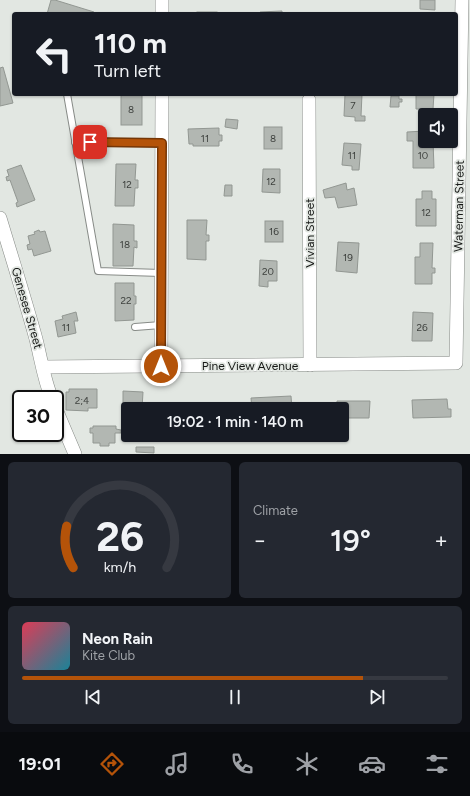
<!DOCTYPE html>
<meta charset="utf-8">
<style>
:root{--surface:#171b24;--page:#242831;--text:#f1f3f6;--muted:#9ea1a6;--line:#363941;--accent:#b45309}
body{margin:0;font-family:Figtree,sans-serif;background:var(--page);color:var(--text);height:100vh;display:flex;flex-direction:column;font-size:15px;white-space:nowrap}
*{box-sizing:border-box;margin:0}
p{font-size:13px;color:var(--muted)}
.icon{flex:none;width:22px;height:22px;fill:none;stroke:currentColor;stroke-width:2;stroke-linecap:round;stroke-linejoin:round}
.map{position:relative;height:454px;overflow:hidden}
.panel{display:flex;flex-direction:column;gap:8px;padding:8px;background:#0d0f14;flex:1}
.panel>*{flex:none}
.hud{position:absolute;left:12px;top:12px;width:446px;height:84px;border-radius:4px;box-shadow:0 1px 3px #0004;background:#171b24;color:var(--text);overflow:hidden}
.buttons{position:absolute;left:418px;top:108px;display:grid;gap:8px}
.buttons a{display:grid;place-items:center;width:40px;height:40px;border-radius:4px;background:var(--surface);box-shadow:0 1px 3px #0004;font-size:20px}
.speed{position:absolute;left:12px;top:390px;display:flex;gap:8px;font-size:20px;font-weight:700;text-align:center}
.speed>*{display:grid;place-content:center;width:52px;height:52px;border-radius:50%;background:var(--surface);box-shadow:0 1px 3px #0004;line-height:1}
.speed .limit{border:2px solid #111;border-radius:6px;background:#fff;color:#111}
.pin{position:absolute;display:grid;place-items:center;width:34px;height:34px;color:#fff;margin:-17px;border-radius:8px;box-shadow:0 2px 6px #0006}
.me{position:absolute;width:44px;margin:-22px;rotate:0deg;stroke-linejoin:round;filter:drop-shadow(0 0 3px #0008)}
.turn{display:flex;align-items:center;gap:14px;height:84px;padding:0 16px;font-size:18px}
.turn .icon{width:52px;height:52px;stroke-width:2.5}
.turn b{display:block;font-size:28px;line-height:34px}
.big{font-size:30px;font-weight:600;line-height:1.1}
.panel .tile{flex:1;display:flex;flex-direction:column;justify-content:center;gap:6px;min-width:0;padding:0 14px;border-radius:6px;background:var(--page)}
.panel .dial{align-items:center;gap:0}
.dial svg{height:104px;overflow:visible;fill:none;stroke:var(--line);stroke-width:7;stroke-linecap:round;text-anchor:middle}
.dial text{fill:var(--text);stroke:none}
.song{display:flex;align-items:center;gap:12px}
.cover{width:48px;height:48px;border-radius:6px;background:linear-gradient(135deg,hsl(350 70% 55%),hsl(190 70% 35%))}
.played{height:4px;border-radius:2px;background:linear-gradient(90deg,var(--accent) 80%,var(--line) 80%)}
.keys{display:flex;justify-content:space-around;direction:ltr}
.heat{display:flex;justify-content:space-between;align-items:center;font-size:22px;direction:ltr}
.panel .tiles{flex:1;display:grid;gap:8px;grid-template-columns:1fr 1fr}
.tile:last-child{grid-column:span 2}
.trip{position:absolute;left:121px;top:402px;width:228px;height:40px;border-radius:4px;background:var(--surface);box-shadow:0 1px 3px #0004;font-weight:600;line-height:40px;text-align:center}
.tabs{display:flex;height:64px;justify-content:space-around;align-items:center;background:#090b0e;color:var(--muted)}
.tabs .icon{width:28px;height:28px}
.tabs .current{color:var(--accent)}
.tabs b{font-size:18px;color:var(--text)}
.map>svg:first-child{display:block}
</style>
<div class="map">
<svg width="470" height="454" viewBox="0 0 470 454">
<rect width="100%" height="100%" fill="#e2e7e2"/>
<g fill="#b2b7b2" stroke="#929792">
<polygon points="51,0 55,0 94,12 94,14 47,14"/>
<polygon points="420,0 435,0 435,10 420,9"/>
<polygon points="282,11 282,14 260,14 260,12"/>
<rect x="197" y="12" width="20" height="2"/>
<polygon points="3,67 13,103 0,106 0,68"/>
<rect x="121" y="94" width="21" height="31"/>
<polygon points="345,94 362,94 361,116 365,116 365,121 355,121 355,117 344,116"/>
<polygon points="416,94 434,94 433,109 416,109"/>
<polygon points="391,96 399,96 399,99 402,99 402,102 399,102 399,107 390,107"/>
<polygon points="226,119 238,120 237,129 225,127"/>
<rect x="264" y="127" width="18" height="22"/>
<polygon points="219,128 219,135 222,135 222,141 219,141 219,146 193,146 193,144 189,144 188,129"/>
<polygon points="425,131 425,141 433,141 434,168 413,168 413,141 407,141 407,132"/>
<polygon points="344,143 361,144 359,170 352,170 352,166 342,165"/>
<polygon points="116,164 136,164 135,180 138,180 138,188 135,188 134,206 115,206"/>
<polygon points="21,165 35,200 17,207 16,203 18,202 10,180 7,181 6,177 9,176 7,170"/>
<polygon points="263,169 280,169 280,193 262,192"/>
<polygon points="346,183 347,190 354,188 357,205 338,208 335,197 325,198 323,190"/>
<polygon points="225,185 232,185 232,196 224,196"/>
<polygon points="422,191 432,191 432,199 436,199 436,226 416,226 416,199 422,199"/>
<polygon points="187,220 207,220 206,235 209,235 209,241 206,241 206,260 187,259"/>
<rect x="265" y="221" width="18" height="21"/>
<polygon points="113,224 134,225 134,241 137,241 137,248 134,247 133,266 113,266"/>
<polygon points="39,230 40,232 45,231 51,251 34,256 32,249 28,250 27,245 30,244 28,236 35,234 34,232"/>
<polygon points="338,242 359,243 357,273 336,271"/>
<polygon points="420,243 433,243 432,268 435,268 435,273 432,273 432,284 415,284 415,257 420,257"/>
<polygon points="260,260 277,261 277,281 268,281 268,287 259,286"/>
<polygon points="115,283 134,283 134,296 136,296 136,304 134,304 134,320 115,321"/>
<polygon points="76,312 78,321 74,321 76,333 58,337 55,321 63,319 62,316"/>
<polygon points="413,312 433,313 432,341 412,341"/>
<polygon points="69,389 97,389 97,408 88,408 88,411 66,410 66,392 69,392"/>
<polygon points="123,391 143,392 142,409 123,409"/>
<polygon points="291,396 292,409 252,409 251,398"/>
<polygon points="447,399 448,409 451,409 451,417 413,418 412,400"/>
<polygon points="337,401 370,401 369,418 342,418 342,409 337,409"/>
<polygon points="93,426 116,426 116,429 121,430 121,433 115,433 115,443 109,443 109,446 100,446 100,443 93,443 93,433 90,433 90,428 93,428"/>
<polygon points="136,447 154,447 154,453 136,452"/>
</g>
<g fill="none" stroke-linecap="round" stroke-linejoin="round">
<defs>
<g id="service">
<polyline points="67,94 98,271 161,273"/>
<polyline points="75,142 162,143"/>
<polyline points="135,327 161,325"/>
</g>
<g id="minor">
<polyline points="162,0 162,14"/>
<polyline points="309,100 310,365"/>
<path d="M0,218C12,258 25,299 36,339C41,359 44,380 52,399"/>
<polyline points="161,366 162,94"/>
<polyline points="43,367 456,363 462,0"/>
<polyline points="55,407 75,454"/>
</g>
</defs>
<use href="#service" stroke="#878b87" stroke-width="8"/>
<use href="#minor" stroke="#878b87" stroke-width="14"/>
<use href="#service" stroke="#fff" stroke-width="6"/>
<use href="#minor" stroke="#fff" stroke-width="13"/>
</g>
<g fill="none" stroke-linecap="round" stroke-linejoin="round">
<defs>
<polyline id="route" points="90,142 162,143 161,366"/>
</defs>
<use href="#route" stroke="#753606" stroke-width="10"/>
<use href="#route" stroke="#b45309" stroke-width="7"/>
</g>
<g text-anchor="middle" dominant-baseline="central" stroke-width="3.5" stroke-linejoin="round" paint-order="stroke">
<g font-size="10" fill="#3d403d">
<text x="353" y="105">7</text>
<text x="131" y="109">8</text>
<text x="205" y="138">11</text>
<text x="273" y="138">8</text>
<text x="352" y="155">11</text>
<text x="423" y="155">10</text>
<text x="271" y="181">12</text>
<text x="127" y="184">12</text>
<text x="426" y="212">12</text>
<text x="274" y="231">16</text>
<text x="125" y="244">18</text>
<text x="348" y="257">19</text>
<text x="268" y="271">20</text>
<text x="126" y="300">22</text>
<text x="66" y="327">11</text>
<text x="422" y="327">26</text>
<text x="82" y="400">2;4</text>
</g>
<g font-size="12" fill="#161816" stroke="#e2e7e2">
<text transform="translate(459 206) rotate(-89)">Waterman Street</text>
<text transform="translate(310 233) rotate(-90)">Vivian Street</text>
<text transform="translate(27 308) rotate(74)">Genesee Street</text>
<text x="250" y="366">Pine View Avenue</text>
</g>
</g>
</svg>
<div class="buttons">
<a><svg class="icon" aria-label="sound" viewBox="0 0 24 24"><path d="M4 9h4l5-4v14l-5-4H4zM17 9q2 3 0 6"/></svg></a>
</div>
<div class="speed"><div class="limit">30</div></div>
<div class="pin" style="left:90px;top:142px;background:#d93025"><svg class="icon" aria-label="arrive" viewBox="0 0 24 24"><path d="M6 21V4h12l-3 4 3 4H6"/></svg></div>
<svg class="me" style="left:161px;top:366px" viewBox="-20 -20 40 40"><circle r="17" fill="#b45309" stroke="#fff" stroke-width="3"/><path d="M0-11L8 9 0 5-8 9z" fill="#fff"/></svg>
<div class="trip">19:02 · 1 min · 140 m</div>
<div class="hud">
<div class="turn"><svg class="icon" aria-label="left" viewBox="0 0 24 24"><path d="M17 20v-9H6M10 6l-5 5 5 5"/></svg><div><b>110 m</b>Turn left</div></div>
</div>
</div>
<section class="panel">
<div class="tiles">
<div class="tile dial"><svg viewBox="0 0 100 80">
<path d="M14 69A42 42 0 1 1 86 69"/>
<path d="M14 69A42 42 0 0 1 9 37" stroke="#b45309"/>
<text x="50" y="56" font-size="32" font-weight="700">26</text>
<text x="50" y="72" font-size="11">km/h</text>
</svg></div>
<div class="tile"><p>Climate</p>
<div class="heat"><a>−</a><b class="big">19°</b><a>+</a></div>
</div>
<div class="tile">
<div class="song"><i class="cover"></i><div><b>Neon Rain</b><p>Kite Club</p></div></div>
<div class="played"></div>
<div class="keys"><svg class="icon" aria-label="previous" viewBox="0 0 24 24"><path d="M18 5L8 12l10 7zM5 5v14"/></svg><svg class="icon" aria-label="pause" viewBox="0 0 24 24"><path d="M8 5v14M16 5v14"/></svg><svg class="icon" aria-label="next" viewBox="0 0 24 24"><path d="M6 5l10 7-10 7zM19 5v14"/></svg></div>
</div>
</div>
</section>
<nav class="tabs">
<b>19:01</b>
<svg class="icon current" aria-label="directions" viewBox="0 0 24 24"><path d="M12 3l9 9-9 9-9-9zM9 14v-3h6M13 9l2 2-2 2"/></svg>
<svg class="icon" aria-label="music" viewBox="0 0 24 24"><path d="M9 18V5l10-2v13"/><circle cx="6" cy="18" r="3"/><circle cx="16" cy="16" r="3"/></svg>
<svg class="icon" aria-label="phone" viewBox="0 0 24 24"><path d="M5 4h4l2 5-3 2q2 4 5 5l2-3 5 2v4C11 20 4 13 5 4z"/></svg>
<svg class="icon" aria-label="climate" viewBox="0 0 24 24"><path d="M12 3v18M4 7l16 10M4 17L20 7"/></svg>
<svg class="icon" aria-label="car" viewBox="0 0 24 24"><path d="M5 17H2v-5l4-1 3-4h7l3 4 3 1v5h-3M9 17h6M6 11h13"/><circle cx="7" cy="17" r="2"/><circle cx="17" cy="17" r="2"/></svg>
<svg class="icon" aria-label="filters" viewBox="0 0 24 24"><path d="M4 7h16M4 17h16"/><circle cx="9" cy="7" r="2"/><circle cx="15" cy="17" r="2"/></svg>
</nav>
